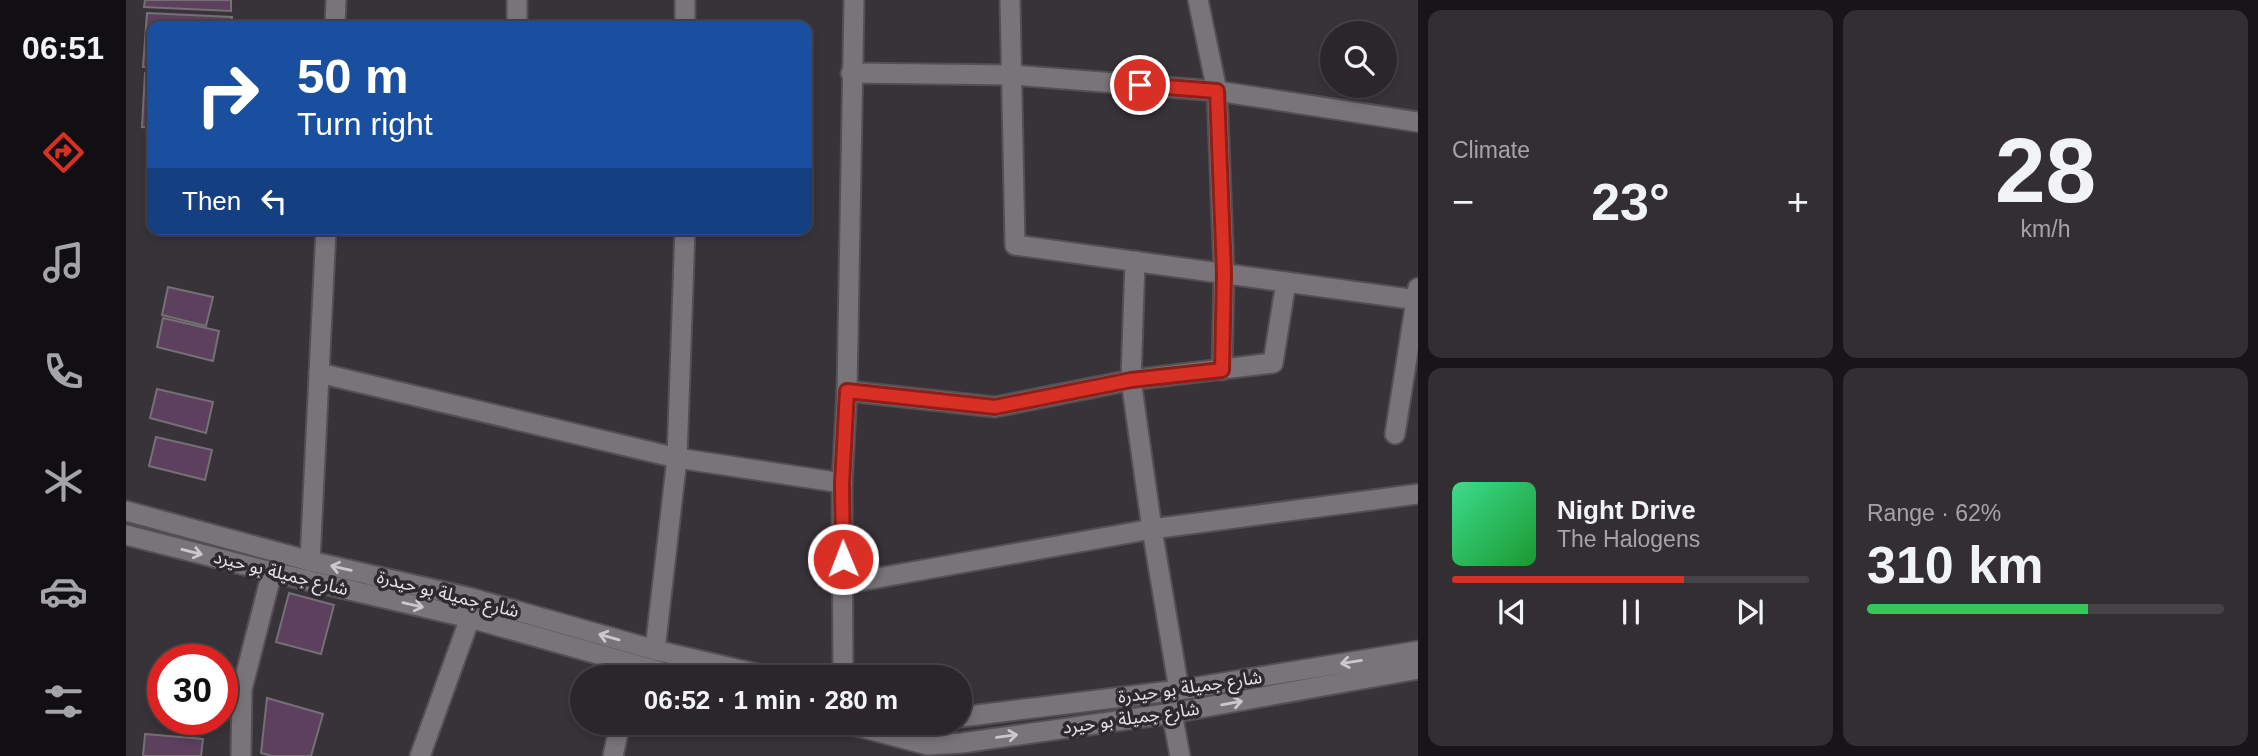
<!DOCTYPE html>
<meta charset="utf-8">
<style>
:root{--surface:#2a262a;--page:#322e32;--text:#f1f3f6;--muted:#a5a5a8;--line:#464347;--accent:#d93025}
body{margin:0;font-family:Arial,"Noto Sans Arabic",sans-serif;background:var(--page);color:var(--text);height:100vh;display:flex;flex-direction:column;font-size:26px;white-space:nowrap}
*{box-sizing:border-box;margin:0}
p{font-size:23px;color:var(--muted)}
.icon{flex:none;width:38px;height:38px;fill:none;stroke:currentColor;stroke-width:2;stroke-linecap:round;stroke-linejoin:round}
.map{position:relative;flex:1;overflow:hidden}
.drawer{display:flex;flex-direction:column;gap:10px;padding:10px;background:#171517;width:840px}
.drawer>*{flex:none}
.banner{position:absolute;left:21px;top:21px;width:665px;height:214px;border-radius:14px;box-shadow:0 4px 10px #0003,0 0 0 2px var(--line);background:#1a4fa0;color:#fff;overflow:hidden}
.tools{position:absolute;left:1194px;top:21px;display:grid;gap:14px}
.tools a{display:grid;place-items:center;width:77px;height:77px;border-radius:50%;background:var(--surface);box-shadow:0 4px 10px #0003,0 0 0 2px var(--line);font-size:35px}
.speed{position:absolute;left:21px;top:644px;display:flex;gap:14px;font-size:35px;font-weight:700;text-align:center}
.speed>*{display:grid;place-content:center;width:91px;height:91px;border-radius:50%;background:var(--surface);box-shadow:0 4px 10px #0003,0 0 0 2px var(--line);line-height:1}
.speed .limit{border:10px solid #d22;background:#fff;color:#111}
.pin{position:absolute;display:grid;place-items:center;width:60px;height:60px;color:#fff;margin:-30px;border:4px solid #fff;border-radius:50%;box-shadow:0 2px 7px #0007}
.me{position:absolute;width:77px;margin:-38px;rotate:359deg;stroke-linejoin:round;filter:drop-shadow(0 0 5px #0008)}
.turn{display:flex;align-items:center;gap:24px;height:147px;padding:0 35px;font-size:32px}
.turn .icon{width:91px;height:91px;stroke-width:2.5}
.turn b{display:block;font-size:49px;line-height:60px}
.then{display:flex;align-items:center;height:66px;padding:0 35px;background:#0003;gap:14px;font-size:26px}
.big{font-size:52px;font-weight:600;line-height:1.1}
.drawer .widget{flex:1;display:flex;flex-direction:column;justify-content:center;gap:10px;min-width:0;padding:0 24px;border-radius:14px;background:var(--page)}
.drawer .dial{align-items:center;gap:0}
.dial b{font-size:91px;line-height:1}
.song{display:flex;align-items:center;gap:21px}
.cover{width:84px;height:84px;border-radius:10px;background:linear-gradient(135deg,hsl(150 70% 55%),hsl(130 70% 35%))}
.played{height:7px;border-radius:4px;background:linear-gradient(90deg,var(--accent) 65%,var(--line) 65%)}
.keys{display:flex;justify-content:space-around;direction:ltr}
.heat{display:flex;justify-content:space-between;align-items:center;font-size:38px;direction:ltr}
.charge{height:10px;border-radius:5px;background:linear-gradient(90deg,#34c759 62%,var(--line) 0)}
.drawer .tiles{flex:1;display:grid;gap:10px;grid-template-columns:repeat(2,1fr)}
.trip{position:absolute;left:444px;top:665px;width:402px;height:70px;border-radius:35px;background:var(--surface);box-shadow:0 4px 10px #0003,0 0 0 2px var(--line);font-weight:600;line-height:70px;text-align:center}
main{display:flex;flex:1;min-height:0}
.tabs{display:flex;flex-direction:column;width:126px;justify-content:space-around;align-items:center;background:#110f11;color:var(--muted)}
.tabs .icon{width:49px;height:49px}
.tabs .current{color:var(--accent)}
.tabs b{font-size:32px;color:var(--text)}
.map>svg:first-child{display:block}
</style>
<main>
<nav class="tabs">
<b>06:51</b>
<svg class="icon current" aria-label="directions" viewBox="0 0 24 24"><path d="M12 3l9 9-9 9-9-9zM9 14v-3h6M13 9l2 2-2 2"/></svg>
<svg class="icon" aria-label="music" viewBox="0 0 24 24"><path d="M9 18V5l10-2v13"/><circle cx="6" cy="18" r="3"/><circle cx="16" cy="16" r="3"/></svg>
<svg class="icon" aria-label="phone" viewBox="0 0 24 24"><path d="M5 4h4l2 5-3 2q2 4 5 5l2-3 5 2v4C11 20 4 13 5 4z"/></svg>
<svg class="icon" aria-label="climate" viewBox="0 0 24 24"><path d="M12 3v18M4 7l16 10M4 17L20 7"/></svg>
<svg class="icon" aria-label="car" viewBox="0 0 24 24"><path d="M5 17H2v-5l4-1 3-4h7l3 4 3 1v5h-3M9 17h6M6 11h13"/><circle cx="7" cy="17" r="2"/><circle cx="17" cy="17" r="2"/></svg>
<svg class="icon" aria-label="filters" viewBox="0 0 24 24"><path d="M4 7h16M4 17h16"/><circle cx="9" cy="7" r="2"/><circle cx="15" cy="17" r="2"/></svg>
</nav>
<div class="map">
<svg width="1292" height="756" viewBox="0 0 1292 756">
<rect width="100%" height="100%" fill="#383338"/>
<g fill="#5c405d" stroke="#757076" stroke-width="2">
<polygon points="19,0 105,0 105,11 18,7"/>
<polygon points="21,13 106,17 106,26 26,26 26,67 17,67"/>
<polygon points="19,73 26,74 26,128 16,127"/>
<polygon points="42,287 87,297 80,326 36,315"/>
<polygon points="37,318 93,331 87,361 31,347"/>
<polygon points="31,389 87,402 80,433 24,418"/>
<polygon points="30,437 86,450 79,480 23,466"/>
<polygon points="163,593 208,605 195,654 150,642"/>
<polygon points="141,698 197,714 185,756 146,756 135,753"/>
<polygon points="19,734 77,739 75,756 17,756"/>
</g>
<g fill="none" stroke-linecap="round" stroke-linejoin="round">
<defs>
<g id="minor">
<polyline points="559,0 559,26"/>
<polyline points="884,0 889,245 1292,300"/>
<polyline points="1072,0 1091,91 1098,273 1096,370"/>
<polyline points="209,26 210,0"/>
<polyline points="391,26 391,0"/>
<polyline points="725,73 887,75 1091,91 1292,122"/>
<polyline points="1009,261 1005,380 1026,529 1053,690"/>
<polyline points="193,373 551,458 716,483"/>
<polyline points="721,391 869,407 1005,380 1147,363 1160,282"/>
<polyline points="1269,434 1292,288"/>
<polyline points="0,511 184,561 345,598 529,650 644,677"/>
<polyline points="0,535 146,572 344,618 553,677"/>
<polyline points="184,561 200,229"/>
<polyline points="718,584 1026,529 1292,494"/>
<polyline points="529,650 551,458 559,229"/>
<polyline points="717,677 716,483 721,391 728,0"/>
<polyline points="1046,713 1054,756"/>
<polyline points="835,717 1053,690 1292,651"/>
<polyline points="719,723 802,745 836,743 1046,713 1292,669"/>
<polyline points="115,756 116,689 146,572"/>
<polyline points="294,756 344,618"/>
<polyline points="487,756 494,723"/>
</g>
</defs>
<use href="#minor" stroke="#534f53" stroke-width="23"/>
<use href="#minor" stroke="#797479" stroke-width="19"/>
</g>
<defs><path id="oneway-shaft" d="M-6 0H5M1.5-3L5.5 0L1.5 3" fill="none" stroke-width="1.6" stroke-linecap="round" stroke-linejoin="round" transform="scale(1.75)"/></defs>
<g stroke="#cbc7cb">
<use href="#oneway-shaft" transform="translate(66 552) rotate(14)"/>
<use href="#oneway-shaft" transform="translate(215 568) rotate(-167)"/>
<use href="#oneway-shaft" transform="translate(287 605) rotate(13)"/>
<use href="#oneway-shaft" transform="translate(483 637) rotate(-164)"/>
<use href="#oneway-shaft" transform="translate(1225 662) rotate(171)"/>
<use href="#oneway-shaft" transform="translate(1106 703) rotate(-10)"/>
<use href="#oneway-shaft" transform="translate(881 736) rotate(-8)"/>
</g>
<g fill="none" stroke-linecap="round" stroke-linejoin="round">
<defs>
<polyline id="route" points="717,559 716,483 721,391 869,407 1005,380 1096,370 1098,273 1091,91 1014,85"/>
</defs>
<use href="#route" stroke="#8d1f18" stroke-width="18"/>
<use href="#route" stroke="#d93025" stroke-width="12"/>
</g>
<g text-anchor="middle" dominant-baseline="central" stroke-width="7" stroke-linejoin="round" paint-order="stroke">
<g font-size="18" fill="#e6e3e6" stroke="#2e292e">
<text transform="translate(155 573) rotate(14)">شارع جميلة بو حيرد</text>
<text transform="translate(322 594) rotate(14)">شارع جميلة بو حيدرة</text>
<text transform="translate(1064 687) rotate(-8)">شارع جميلة بو حيدرة</text>
<text transform="translate(1005 718) rotate(-8)">شارع جميلة بو حيرد</text>
</g>
</g>
</svg>
<div class="tools">
<a><svg class="icon" aria-label="search" viewBox="0 0 24 24"><circle cx="10" cy="10" r="6"/><path d="M15 15l6 6"/></svg></a>
</div>
<div class="speed"><div class="limit">30</div></div>
<div class="pin" style="left:1014px;top:85px;background:#d93025"><svg class="icon" aria-label="arrive" viewBox="0 0 24 24"><path d="M6 21V4h12l-3 4 3 4H6"/></svg></div>
<svg class="me" style="left:717px;top:559px" viewBox="-20 -20 40 40"><circle r="17" fill="#d93025" stroke="#fff" stroke-width="3"/><path d="M0-11L8 9 0 5-8 9z" fill="#fff"/></svg>
<div class="trip">06:52 · 1 min · 280 m</div>
<div class="banner">
<div class="turn"><svg class="icon" aria-label="right" viewBox="0 0 24 24"><path d="M7 20v-9h11M14 6l5 5-5 5"/></svg><div><b>50 m</b>Turn right</div></div>
<div class="then">Then<svg class="icon" aria-label="left" viewBox="0 0 24 24"><path d="M17 20v-9H6M10 6l-5 5 5 5"/></svg></div>
</div>
</div>
<section class="drawer">
<div class="tiles">
<div class="widget"><p>Climate</p>
<div class="heat"><a>−</a><b class="big">23°</b><a>+</a></div>
</div>
<div class="widget dial"><b>28</b><p>km/h</p></div>
<div class="widget">
<div class="song"><i class="cover"></i><div><b>Night Drive</b><p>The Halogens</p></div></div>
<div class="played"></div>
<div class="keys"><svg class="icon" aria-label="previous" viewBox="0 0 24 24"><path d="M18 5L8 12l10 7zM5 5v14"/></svg><svg class="icon" aria-label="pause" viewBox="0 0 24 24"><path d="M8 5v14M16 5v14"/></svg><svg class="icon" aria-label="next" viewBox="0 0 24 24"><path d="M6 5l10 7-10 7zM19 5v14"/></svg></div>
</div>
<div class="widget"><p>Range · 62%</p><b class="big">310 km</b><div class="charge"></div></div>
</div>
</section>
</main>
